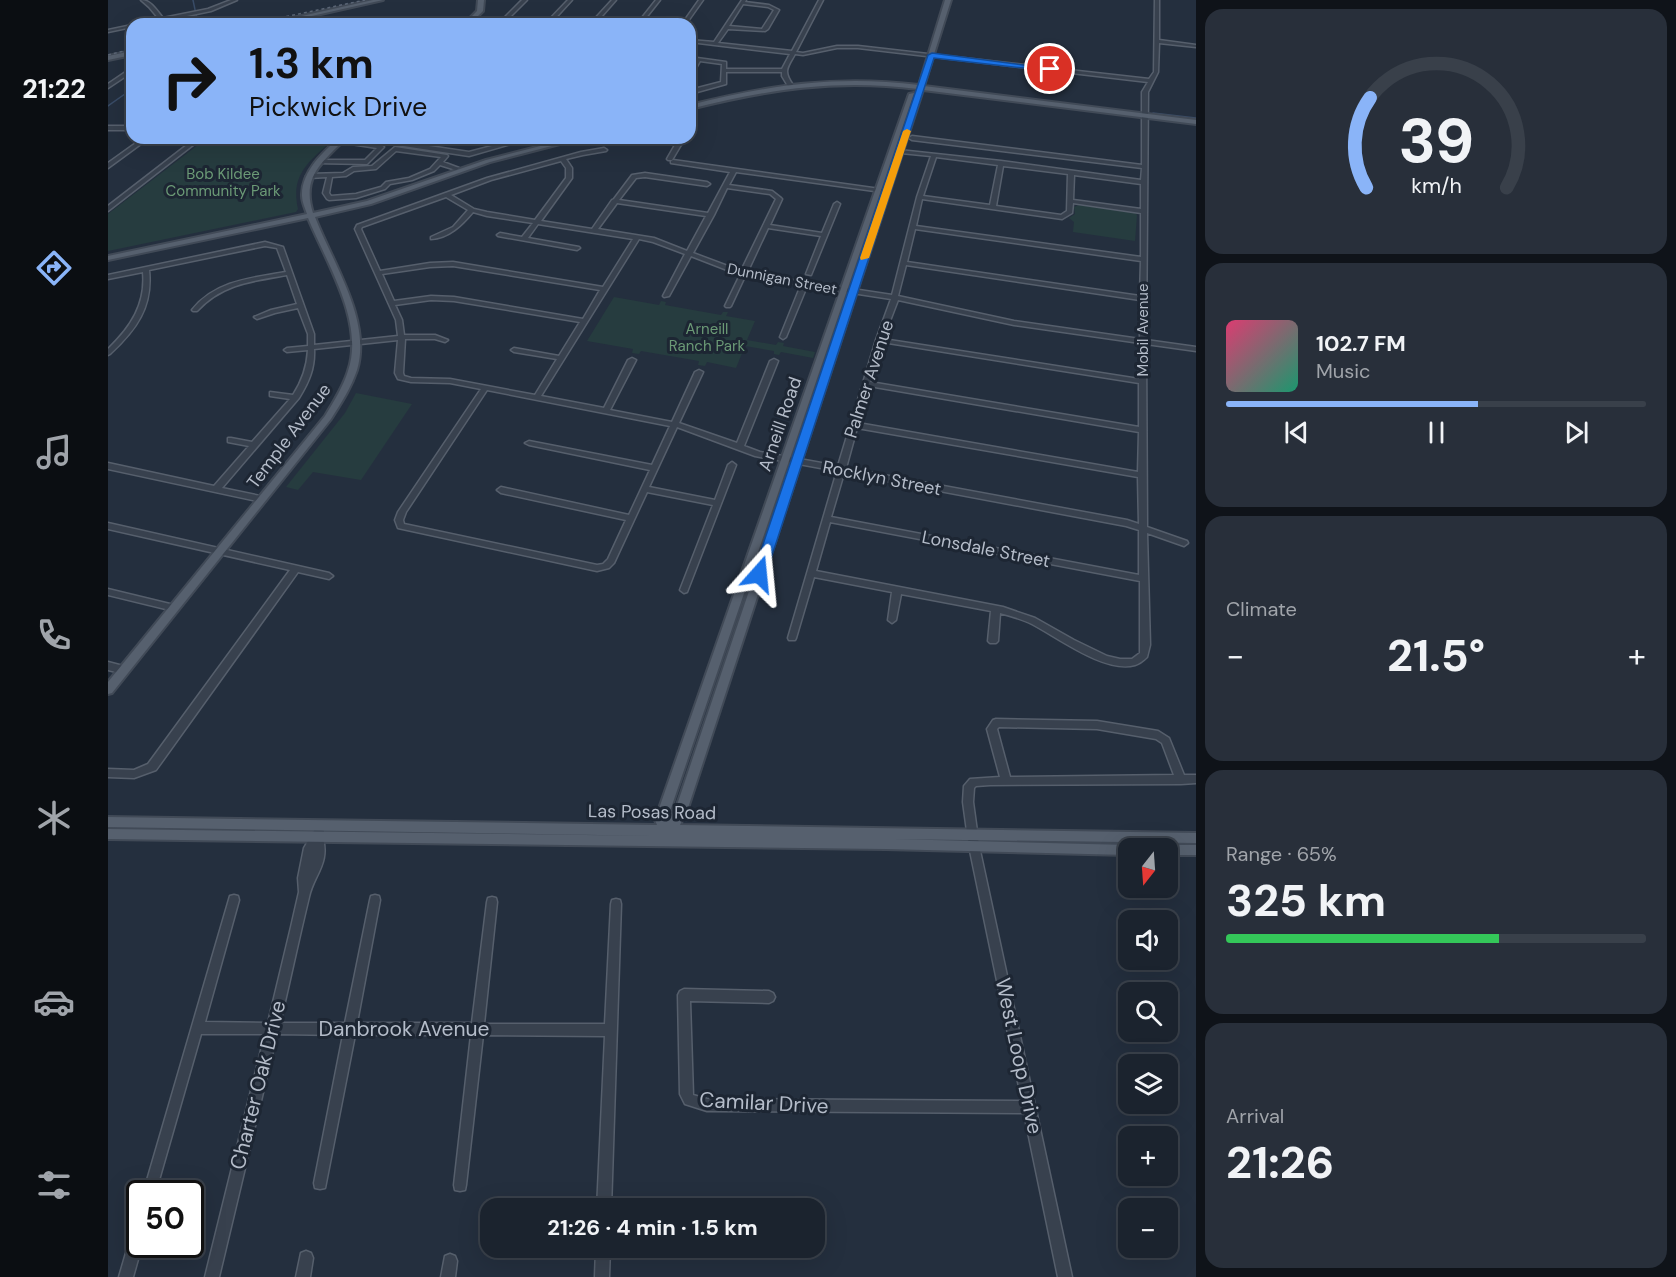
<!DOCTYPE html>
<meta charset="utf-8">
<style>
:root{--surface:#1b232e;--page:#282f3a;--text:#f1f3f6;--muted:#a0a4aa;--line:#39404a;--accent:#8ab4f8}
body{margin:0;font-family:"DM Sans",sans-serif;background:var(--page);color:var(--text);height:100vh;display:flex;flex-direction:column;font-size:22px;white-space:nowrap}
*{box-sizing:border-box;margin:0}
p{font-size:20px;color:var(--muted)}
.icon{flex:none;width:33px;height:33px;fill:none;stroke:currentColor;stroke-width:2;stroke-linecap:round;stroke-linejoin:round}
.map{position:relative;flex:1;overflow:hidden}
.drawer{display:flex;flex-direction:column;gap:9px;padding:9px;background:#0f1319;width:480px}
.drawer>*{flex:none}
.hud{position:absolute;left:18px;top:18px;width:570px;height:126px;border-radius:18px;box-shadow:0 6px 24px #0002,0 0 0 2px var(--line);background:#8ab4f8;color:#111;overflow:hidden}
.needle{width:39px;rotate:197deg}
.tools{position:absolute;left:1010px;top:838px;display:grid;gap:12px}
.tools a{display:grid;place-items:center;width:60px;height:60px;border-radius:12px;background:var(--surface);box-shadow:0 6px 24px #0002,0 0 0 2px var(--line);font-size:30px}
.speed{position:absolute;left:18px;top:1180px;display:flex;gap:12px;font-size:30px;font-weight:700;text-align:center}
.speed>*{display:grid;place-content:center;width:78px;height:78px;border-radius:50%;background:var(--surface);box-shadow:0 6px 24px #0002,0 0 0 2px var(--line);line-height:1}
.speed .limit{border:3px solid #111;border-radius:9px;background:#fff;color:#111}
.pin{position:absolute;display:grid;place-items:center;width:51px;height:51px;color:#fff;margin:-26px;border:3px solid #fff;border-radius:50%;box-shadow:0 2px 6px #0007}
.me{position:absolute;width:66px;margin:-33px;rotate:18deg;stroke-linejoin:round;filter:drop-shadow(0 0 4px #0008)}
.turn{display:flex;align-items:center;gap:21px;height:126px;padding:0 24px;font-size:27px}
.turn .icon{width:78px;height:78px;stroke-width:2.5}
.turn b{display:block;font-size:42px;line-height:51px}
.big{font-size:45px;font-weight:700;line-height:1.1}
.drawer .card{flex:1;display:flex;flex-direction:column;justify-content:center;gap:9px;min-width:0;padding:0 21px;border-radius:18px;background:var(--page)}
.drawer .dial{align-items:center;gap:0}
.dial svg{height:156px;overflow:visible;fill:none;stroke:var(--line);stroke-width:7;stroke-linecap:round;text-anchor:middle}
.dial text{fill:var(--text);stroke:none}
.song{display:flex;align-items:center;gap:18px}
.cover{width:72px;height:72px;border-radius:9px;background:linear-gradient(135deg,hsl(340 70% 55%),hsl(160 70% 35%))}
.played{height:6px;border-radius:3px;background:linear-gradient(90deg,var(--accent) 60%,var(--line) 60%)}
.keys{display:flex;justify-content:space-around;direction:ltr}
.heat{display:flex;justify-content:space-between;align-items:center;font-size:33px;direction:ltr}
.charge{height:9px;border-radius:4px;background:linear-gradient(90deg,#34c759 65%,var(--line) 0)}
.trip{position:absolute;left:372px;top:1198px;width:345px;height:60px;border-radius:18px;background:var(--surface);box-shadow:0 6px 24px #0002,0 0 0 2px var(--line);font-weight:700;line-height:60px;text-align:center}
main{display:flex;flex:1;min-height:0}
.menu{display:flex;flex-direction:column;width:108px;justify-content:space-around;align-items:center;background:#0b0e12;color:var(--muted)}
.menu .icon{width:42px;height:42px}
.menu .on{color:var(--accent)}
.menu b{font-size:27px;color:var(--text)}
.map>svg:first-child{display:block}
</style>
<main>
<nav class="menu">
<b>21:22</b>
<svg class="icon on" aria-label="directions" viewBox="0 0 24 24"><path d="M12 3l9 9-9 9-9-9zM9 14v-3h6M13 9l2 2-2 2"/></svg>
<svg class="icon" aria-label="music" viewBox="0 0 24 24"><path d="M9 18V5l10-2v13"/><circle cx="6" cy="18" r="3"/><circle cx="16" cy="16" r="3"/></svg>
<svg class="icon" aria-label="phone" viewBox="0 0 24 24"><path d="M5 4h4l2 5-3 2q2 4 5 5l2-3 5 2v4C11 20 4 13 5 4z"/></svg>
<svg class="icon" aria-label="climate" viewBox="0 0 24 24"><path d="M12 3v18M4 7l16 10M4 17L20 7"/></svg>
<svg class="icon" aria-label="car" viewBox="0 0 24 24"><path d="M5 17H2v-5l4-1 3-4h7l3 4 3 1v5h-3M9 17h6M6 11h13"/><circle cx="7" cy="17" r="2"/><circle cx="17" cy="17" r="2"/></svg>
<svg class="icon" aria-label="filters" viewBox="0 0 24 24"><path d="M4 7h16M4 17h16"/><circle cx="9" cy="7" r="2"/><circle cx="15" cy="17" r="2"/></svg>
</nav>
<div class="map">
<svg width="1088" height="1277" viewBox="0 0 1088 1277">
<rect width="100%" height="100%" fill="#242f3e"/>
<g fill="#263c3f">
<path d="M99,138H227C202,161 182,173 190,209L188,212L0,251V214Z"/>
<polygon points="971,205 1027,213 1029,215 1027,241 965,232 966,222 961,218 967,214 966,207"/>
<polygon points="506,297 551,305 553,301 558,302 557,305 613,315 615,312 620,312 618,316 647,321 639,340 668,345 670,342 676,343 675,346 707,352 705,358 673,352 671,355 666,354 666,351 637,346 628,368 599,362 597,366 590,365 591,361 533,351 531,354 524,353 525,349 479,341"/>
<polygon points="248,393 304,404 253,480 205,472 190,490 178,487 237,413"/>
</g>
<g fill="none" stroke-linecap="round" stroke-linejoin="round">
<g stroke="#394c67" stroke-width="1.5">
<polyline points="85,0 90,24"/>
<polyline points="0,106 24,89"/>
<polyline points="1045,113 1088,118"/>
</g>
<defs>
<g id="minor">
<path d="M33,0C43,0 49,11 55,18L100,9L123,0H129L103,11L40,24H31L51,19L41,7Z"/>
<polygon points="414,0 419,0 395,24 390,24"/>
<polygon points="460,0 464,0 442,24 437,24"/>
<polygon points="504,0 508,0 487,24 482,24"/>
<polygon points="548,0 552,0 533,24 529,24"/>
<polygon points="591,0 595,0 578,24 574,24"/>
<path d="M634,0H638L637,2L661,5L671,10L660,29L657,31L620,29L610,43L684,51L711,0H715L688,52L695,53L729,46H750L1041,79L1046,72L1047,0H1051V40L1088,45V47L1051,43L1050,72L1040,92L1038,340L1088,347V351L1038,344L1039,527L1079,541L1080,543L1076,546L1039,533L1042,645L1039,657C1036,660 1031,664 1027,665C998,674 949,637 924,624C914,619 903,616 892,613L890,641L888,643H882L880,641L883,611L793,594L788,620L784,623L780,620L784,592L706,577L688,638L687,640H681L680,638L729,471L647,456L569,427L541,487L607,500L620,465L624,462L628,465L579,592L576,593L572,590L605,505L539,492L506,563L501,568L489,571L290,528L287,520L290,512L373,389L342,383L303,382L290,379L287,373L290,340L206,349C207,368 201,382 191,398L114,488L157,497L158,499L157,501L154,502L0,469V463L106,486L141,446L120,442V438H123L144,442L182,399L162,396V392L185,395C194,381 199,367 200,350L179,352L176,350L179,348L200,346V334L190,308L167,313L149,319L146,317L163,310L189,304L179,275C144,281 114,284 89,311H85L84,310C107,281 143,278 178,272L169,248L157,246L41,270C45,307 28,330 2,354L0,355V349C23,327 38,304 35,272L0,279V275L157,242L175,247L206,334V345L290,336L288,320L247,229L249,225L379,178L473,152L496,148L499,150L498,151L475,155L458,159L464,168V178L433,221L484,229L504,200L506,199L524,175L537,173L599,182L602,184L599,186L537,177L528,178L511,200L600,213L622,172L563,163V161L565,160L779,190L781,191V193L628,172L621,185L664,191L673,198L674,199L662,225L714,233L726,204L729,202L732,204L703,275L698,274L713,236L660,228L639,273L784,295L809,197L823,156L793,153L790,151L791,150L893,161L1033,180L1034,168L804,140L801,138L804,136L1034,165V92L1040,82L750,48H729L695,55L687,54C679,68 675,71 685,85L684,86H680L674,76V72H618V84L582,94V90L613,82L614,64L592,61L584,75L582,76V71L589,58L618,62V69H674L682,54L582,42V40L606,42ZM635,4L660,7L666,10L654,29L621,26ZM828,157L890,165L882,205L815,196ZM453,161L458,168V178L427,220L379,212L366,209L343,195L383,180ZM895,166L960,174L959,211L953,215L888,206ZM966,175L1033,184V209L965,200ZM619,188L662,194L668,199L633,271L585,253L606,215ZM338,197L360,210L345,227L323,237V239C341,238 354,225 365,212L379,216L425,223L414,237L392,233L389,235L390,236L469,250L472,248L471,247L420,238L430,224L525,239L495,287L345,262L322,263L272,271L253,229L254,227ZM814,199L954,219L964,213L965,203L1033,213V257L808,226ZM509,203L598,216L579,251L546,238L490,229ZM807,229L1033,261L1032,296L799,262ZM531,239L545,242L577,254L555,296L556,297L561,296L583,256L632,275L617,306L618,307H622L623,306L637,276L693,285L672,337L675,339L678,337L699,286L783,299L768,340L730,466L652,452L636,446L670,361L666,359L662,361L629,443L571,423L595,372L591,370L587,372L564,422L502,410L528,360L524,358L520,360L496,408L433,396ZM798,265L1032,300V339L906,321L790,296ZM345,266L492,290L475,319L346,297L323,296L286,301L274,274L322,267ZM323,300L346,301L472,322L451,356L406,348L403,350L406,352L449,359L427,395L342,379L303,378L296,376L295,373L297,339H327L337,342L340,340L327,335H296L294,320L287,305ZM790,300L906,325L1032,343L1031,379L775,339ZM774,342L1031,383V427L762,382ZM761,386L1031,432L1030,472L750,423ZM379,390L562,426L544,465L421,441L417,443L421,445L542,470L521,515L393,487L389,490L393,493L518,520L500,559L495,564L489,565L296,524L295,520L298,512ZM749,428L1030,477L1031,524L1019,520L738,468ZM736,473L1018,526L1031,530V575L723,517ZM722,522L1032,581V653L1024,659H1012L999,656L966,640L927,618L895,607L708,571Z"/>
<polygon points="241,19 243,21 229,24 221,24"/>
<polygon points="24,25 24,27 0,32 0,30"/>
<polygon points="22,69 24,69 24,72 0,88 0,84"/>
<rect x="0" y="126" width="24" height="4"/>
<polygon points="35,138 41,138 0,168 0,163"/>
<polygon points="88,138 94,138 0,211 0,206"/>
<polygon points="253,138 267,138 361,152 415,138 424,138 361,156 256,140"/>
<polygon points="571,138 577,138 564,160 560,160 559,159"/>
<polygon points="232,139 273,145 276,147 259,164 208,163 207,162 210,160 257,160 269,148 230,142 230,140"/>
<path d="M287,147L339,155L340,156L335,162L351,168L348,170L332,165L326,171L304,180L282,184L277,189L248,198L221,200L219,199L215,193L219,177L201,178L198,176L201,174L235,173L245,167L264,166ZM288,151L333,157L322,169L301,178L278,182L273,187L248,194L223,196L221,193L224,177L238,176L246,171L268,169Z"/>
<polygon points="0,523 221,573 225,576 221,579 190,572 48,770 26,778 0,777 0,769 26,770 40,764 182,570 0,529"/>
<polygon points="0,589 66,605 70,608 66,611 0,595"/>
<polygon points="0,662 19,667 21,670 19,673 16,674 0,670"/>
<path d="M888,719L989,721L1050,731L1061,738L1076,775H1088V783L1073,784L882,785L868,786L866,788L865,802L871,846L964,1277H950L916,1113L599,1111L577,1104L572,1094L570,995L572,991L576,989L661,991L665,993L667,997L665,1001L661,1003L582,1001L585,1095L599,1099L914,1101L861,846L855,802L856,786L862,779L892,777L879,729L885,720ZM891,727L989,729L1048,739L1054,743L1066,775L902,777L889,729Z"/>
<path d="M211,827L215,829L216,832L214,835C223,863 206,874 201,897C191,938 182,981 172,1023H237L262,900L263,896L267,895L271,896L272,900L249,1023H364L379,902L380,898L384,897L388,898L389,902L376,1024H497L503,904L504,900L508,899L512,900L513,904L503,1209H489L497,1036L375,1035L358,1185L357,1190L352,1191L347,1190L346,1185L363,1035H247L218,1183L217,1188L212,1189L207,1188L206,1183L235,1035L169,1034L111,1277H97L157,1034H93L47,1194H35L122,896L126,895L130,896L131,900L97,1022L160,1023L183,927L191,892L190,878L196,848L207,829Z"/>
<polygon points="32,1223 32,1245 34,1245 25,1277 11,1277 25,1229 27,1224"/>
<polygon points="488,1248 502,1248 501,1277 487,1277"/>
<polygon points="198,1251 203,1253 205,1258 202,1277 188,1277 193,1253"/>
<polygon points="342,1254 347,1256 349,1261 347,1277 333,1277 337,1256"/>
</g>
<g id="major">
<polygon points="265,0 275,0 168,24 158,24"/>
<polygon points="370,0 376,0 375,11 362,24 356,24 369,11"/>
<path d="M837,0H843L816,86L1088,120V124L815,90L580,808L572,825L1088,833V843L785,839L1020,845L1024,846L1026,849H1020V855L777,849L0,839V829L552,836L0,827V817L549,825L547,820L801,94L806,93L559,820L560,821L568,808L810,89C728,79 661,89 582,109V105C662,85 728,75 811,85Z"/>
<polygon points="24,51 24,55 0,60 0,56"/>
<path d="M231,138H238C215,162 193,176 205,213L259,201L378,160L464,138H475L382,162L263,204L207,217C224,262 264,320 249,370C243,388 233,403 223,419L4,693L0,694V682L217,416C226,401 235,387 240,371C257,322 218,262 200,218L0,260V256L199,214C197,208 194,202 194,196C193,172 215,152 231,138Z"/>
<polygon points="1059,845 1088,845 1088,855 1059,855 1059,849 1053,849 1055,846"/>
</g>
</defs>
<use href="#minor" stroke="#565f6c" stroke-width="3"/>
<use href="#major" stroke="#414a57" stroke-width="4"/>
<use href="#minor" fill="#38414e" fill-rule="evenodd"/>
<use href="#major" fill="#56606e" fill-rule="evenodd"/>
<g stroke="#5a6575" stroke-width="1.5" stroke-dasharray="3 3" stroke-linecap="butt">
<polyline points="143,24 257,0"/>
<polyline points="0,55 24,49"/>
</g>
</g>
<polygon fill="#1a73e8" stroke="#114b97" stroke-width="1.5" points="824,53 946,69 942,71 826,58 658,574 651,579 647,578 645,574 820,55"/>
<polygon fill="#f59e0b" points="799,129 803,131 761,258 753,260 752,258 795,131"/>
<g text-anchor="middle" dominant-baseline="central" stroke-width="6" stroke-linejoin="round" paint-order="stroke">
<g font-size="15" fill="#6b9a76" stroke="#1d2633">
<text x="115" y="174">Bob Kildee<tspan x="115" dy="17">Community Park</tspan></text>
<text x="599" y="329">Arneill<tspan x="599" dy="17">Ranch Park</tspan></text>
</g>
<g font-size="15" fill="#b4bcc9" stroke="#1d2633">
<text transform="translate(674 279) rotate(11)">Dunnigan Street</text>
<text transform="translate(1035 330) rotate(-90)">Mobil Avenue</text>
</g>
<g font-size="18" fill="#b4bcc9" stroke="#1d2633">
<text transform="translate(761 379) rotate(-72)">Palmer Avenue</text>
<text transform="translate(672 424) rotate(-71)">Arneill Road</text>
<text transform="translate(181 436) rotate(-53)">Temple Avenue</text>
<text transform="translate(774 478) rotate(11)">Rocklyn Street</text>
<text transform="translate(878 549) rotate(11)">Lonsdale Street</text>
<text transform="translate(544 812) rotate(1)">Las Posas Road</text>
</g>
<g font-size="21" fill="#b4bcc9" stroke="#1d2633">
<text x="296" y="1029">Danbrook Avenue</text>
<text transform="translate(911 1056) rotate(78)">West Loop Drive</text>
<text transform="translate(150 1085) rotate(-76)">Charter Oak Drive</text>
<text transform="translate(656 1103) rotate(3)">Camilar Drive</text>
</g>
</g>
</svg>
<div class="tools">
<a><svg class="needle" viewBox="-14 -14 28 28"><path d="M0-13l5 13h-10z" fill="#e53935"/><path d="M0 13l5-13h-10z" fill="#a0a4aa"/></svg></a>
<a><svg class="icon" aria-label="sound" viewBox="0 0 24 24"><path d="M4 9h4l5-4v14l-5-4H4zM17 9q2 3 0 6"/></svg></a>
<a><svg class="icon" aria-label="search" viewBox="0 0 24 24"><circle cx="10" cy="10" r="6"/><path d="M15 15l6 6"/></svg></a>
<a><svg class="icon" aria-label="layers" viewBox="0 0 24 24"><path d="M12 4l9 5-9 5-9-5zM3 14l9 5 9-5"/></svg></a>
<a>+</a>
<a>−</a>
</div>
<div class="speed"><div class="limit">50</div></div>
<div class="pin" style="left:942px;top:69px;background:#d93025"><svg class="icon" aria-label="arrive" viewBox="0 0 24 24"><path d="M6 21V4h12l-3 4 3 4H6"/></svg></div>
<svg class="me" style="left:651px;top:574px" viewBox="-20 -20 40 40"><path d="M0-17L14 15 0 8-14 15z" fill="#1a73e8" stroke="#fff" stroke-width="4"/></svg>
<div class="trip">21:26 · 4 min · 1.5 km</div>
<div class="hud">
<div class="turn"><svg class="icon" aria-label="right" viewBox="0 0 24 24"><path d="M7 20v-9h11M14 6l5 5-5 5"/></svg><div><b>1.3 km</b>Pickwick Drive</div></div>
</div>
</div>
<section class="drawer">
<div class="card dial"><svg viewBox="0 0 100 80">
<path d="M14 69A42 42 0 1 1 86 69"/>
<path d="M14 69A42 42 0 0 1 16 23" stroke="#8ab4f8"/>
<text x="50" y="56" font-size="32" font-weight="700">39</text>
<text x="50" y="72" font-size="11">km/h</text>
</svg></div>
<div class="card">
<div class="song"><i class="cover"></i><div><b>102.7 FM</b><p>Music</p></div></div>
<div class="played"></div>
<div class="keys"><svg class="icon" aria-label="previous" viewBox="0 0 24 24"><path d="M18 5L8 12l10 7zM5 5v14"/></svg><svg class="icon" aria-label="pause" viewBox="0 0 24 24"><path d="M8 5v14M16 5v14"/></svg><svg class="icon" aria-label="next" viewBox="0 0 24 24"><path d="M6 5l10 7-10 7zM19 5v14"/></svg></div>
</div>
<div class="card"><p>Climate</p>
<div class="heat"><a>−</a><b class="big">21.5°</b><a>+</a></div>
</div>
<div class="card"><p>Range · 65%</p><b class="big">325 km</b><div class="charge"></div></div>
<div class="card"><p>Arrival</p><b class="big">21:26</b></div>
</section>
</main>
